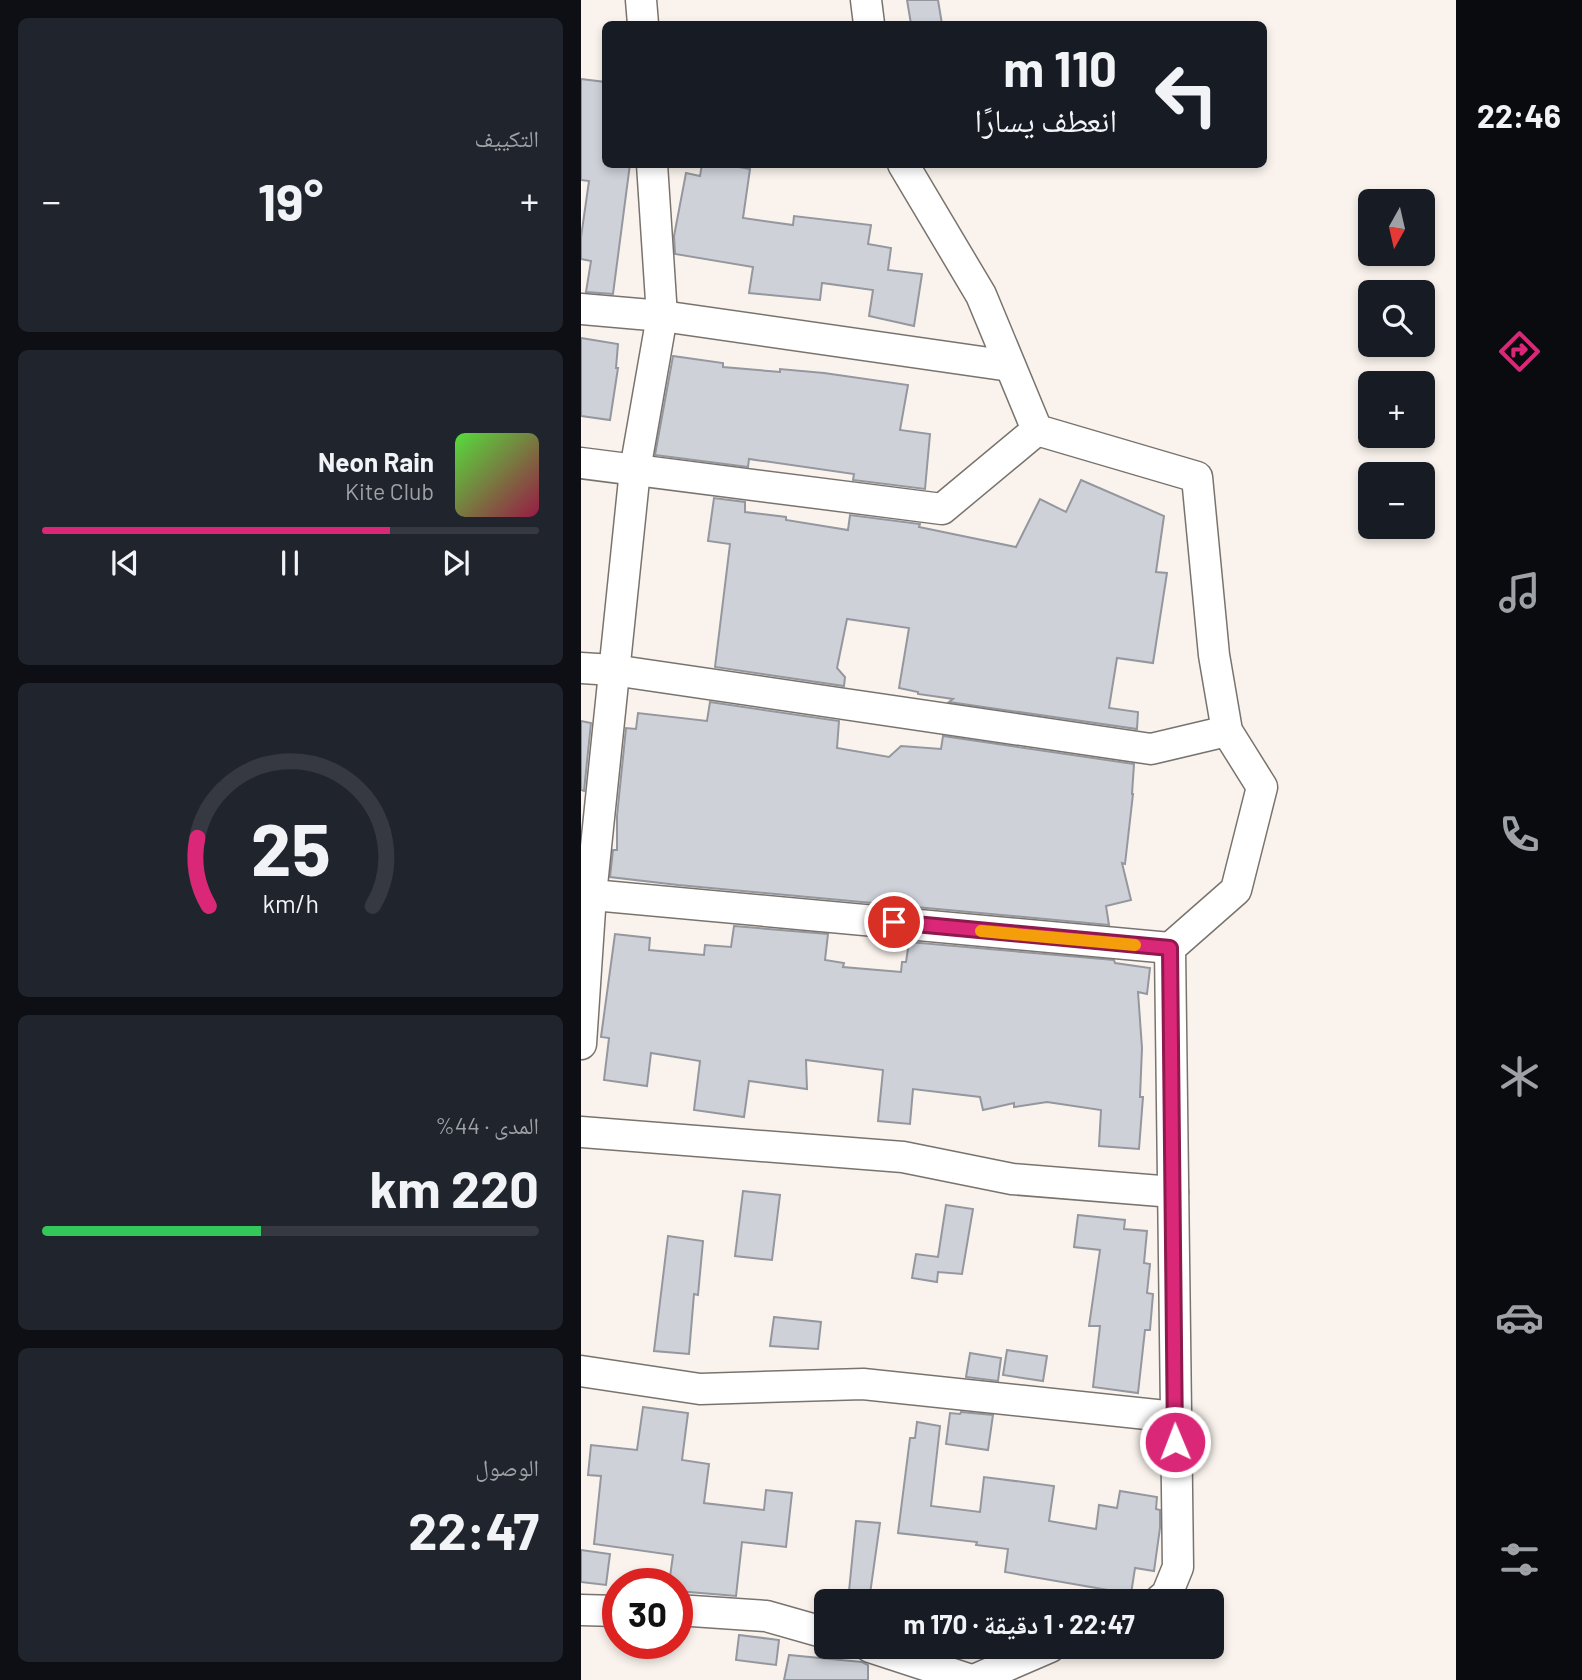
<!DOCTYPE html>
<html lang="ar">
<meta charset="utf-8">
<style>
:root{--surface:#171b24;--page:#20242c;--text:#f1f3f6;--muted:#9ea1a6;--line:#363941;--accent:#db2777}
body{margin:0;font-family:Barlow,"Noto Naskh Arabic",sans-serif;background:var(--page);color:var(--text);direction:rtl;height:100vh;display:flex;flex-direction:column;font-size:26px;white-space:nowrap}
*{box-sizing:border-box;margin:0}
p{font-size:23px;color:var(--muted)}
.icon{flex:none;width:38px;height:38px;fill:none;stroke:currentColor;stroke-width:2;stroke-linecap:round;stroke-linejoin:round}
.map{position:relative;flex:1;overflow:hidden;direction:ltr}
.drawer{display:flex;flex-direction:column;gap:18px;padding:18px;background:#0d0f14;width:581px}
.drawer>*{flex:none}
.hud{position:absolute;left:21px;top:21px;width:665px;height:147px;border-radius:10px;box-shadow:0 4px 10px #0003;direction:rtl;background:#171b24;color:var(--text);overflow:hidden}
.needle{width:46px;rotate:188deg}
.fabs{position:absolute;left:777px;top:189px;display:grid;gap:14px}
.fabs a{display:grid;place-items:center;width:77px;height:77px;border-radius:10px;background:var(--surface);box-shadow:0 4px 10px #0003;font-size:35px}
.speed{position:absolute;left:21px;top:1568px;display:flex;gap:14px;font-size:35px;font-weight:700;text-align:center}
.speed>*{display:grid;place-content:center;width:91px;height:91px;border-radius:50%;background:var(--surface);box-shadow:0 4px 10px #0003;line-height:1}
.speed .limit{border:10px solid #d22;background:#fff;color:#111}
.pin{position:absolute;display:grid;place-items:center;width:60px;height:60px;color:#fff;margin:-30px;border:4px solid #fff;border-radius:50%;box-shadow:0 2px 7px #0007}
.me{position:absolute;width:77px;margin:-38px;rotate:359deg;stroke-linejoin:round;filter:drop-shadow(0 0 5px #0008)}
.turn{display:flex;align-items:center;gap:24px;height:147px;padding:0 35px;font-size:32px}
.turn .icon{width:91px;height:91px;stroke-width:2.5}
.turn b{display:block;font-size:49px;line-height:60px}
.big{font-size:52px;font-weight:700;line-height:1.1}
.drawer .tile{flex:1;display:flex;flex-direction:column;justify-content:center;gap:10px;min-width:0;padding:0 24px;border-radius:10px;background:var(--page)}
.drawer .dial{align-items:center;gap:0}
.dial svg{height:182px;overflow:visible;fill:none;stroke:var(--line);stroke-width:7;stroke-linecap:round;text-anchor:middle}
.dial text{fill:var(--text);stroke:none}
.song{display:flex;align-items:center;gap:21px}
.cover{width:84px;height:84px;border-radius:10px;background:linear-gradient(135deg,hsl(110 70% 55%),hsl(340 70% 35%))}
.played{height:7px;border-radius:4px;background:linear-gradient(90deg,var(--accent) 70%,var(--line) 70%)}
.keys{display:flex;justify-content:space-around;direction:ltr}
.heat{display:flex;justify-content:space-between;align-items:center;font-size:38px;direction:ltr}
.charge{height:10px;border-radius:5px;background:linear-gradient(90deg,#34c759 44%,var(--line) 0)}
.trip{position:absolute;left:233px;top:1589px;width:410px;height:70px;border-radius:10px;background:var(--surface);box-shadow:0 4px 10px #0003;font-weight:700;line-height:70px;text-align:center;direction:rtl}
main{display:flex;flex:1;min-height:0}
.tab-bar{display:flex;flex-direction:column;width:126px;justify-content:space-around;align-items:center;background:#090b0e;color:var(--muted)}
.tab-bar .icon{width:49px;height:49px}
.tab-bar .active{color:var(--accent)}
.tab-bar b{font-size:32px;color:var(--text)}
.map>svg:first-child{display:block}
</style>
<main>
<nav class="tab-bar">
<b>22:46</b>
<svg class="icon active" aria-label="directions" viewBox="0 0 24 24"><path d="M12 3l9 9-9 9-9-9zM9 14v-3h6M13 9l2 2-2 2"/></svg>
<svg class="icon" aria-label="music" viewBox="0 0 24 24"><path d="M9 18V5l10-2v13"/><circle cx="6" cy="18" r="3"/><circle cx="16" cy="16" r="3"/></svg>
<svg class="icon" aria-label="phone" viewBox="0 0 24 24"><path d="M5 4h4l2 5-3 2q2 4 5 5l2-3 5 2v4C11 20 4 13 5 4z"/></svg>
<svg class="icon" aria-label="climate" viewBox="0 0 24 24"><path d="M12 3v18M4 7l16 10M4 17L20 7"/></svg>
<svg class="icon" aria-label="car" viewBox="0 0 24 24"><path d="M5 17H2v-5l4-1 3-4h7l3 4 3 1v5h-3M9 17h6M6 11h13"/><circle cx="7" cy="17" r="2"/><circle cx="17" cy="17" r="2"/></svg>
<svg class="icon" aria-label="filters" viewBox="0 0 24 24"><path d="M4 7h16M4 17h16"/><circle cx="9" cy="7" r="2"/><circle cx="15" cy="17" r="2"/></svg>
</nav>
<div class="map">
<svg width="875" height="1680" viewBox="0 0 875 1680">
<rect width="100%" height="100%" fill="#faf3ed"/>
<g fill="#ced1d8" stroke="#94979e" stroke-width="2">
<polygon points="326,0 357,0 361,24 330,24"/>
<polygon points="0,79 24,82 24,164 49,164 32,294 5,292 10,261 0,259 0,237 8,181 0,180"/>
<polygon points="121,164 141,164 169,169 162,218 212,225 213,216 290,225 287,244 310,248 307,270 341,274 333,326 288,316 292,290 241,283 239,300 168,293 172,267 94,254 93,236 105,173 119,176"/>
<polygon points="0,338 37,344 35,368 37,368 29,420 0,416"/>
<polygon points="92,356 142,363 142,367 199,372 199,369 243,373 327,385 319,430 349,434 344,489 272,480 273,474 168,459 167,467 74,455"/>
<polygon points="500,480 583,516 575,572 586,573 572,663 536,658 528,708 557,712 556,729 368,702 372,699 337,694 337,692 318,688 328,628 266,619 256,668 264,677 263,686 134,667 149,544 127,541 133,498 164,502 164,512 205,517 205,520 267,530 269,515 339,524 338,527 435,547 459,499 485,512"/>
<polygon points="129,702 258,721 256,748 308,757 320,746 360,749 362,736 553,764 551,794 552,794 544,864 541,863 550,900 525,906 528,925 97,885 29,877 32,850 36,850 36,816 45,728 55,729 57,713 126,721"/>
<polygon points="0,721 10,723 3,791 0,790"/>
<polygon points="153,926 247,934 244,960 263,963 262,967 320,972 321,962 325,962 328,942 533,960 534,963 569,968 566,994 557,992 561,1048 559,1097 562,1097 558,1149 518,1146 520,1110 466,1102 433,1107 433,1103 402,1110 399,1097 332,1089 329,1124 297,1121 302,1070 225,1060 226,1089 168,1081 163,1117 113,1110 119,1061 70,1053 66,1086 23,1080 28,1038 20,1037 34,934 69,938 68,950 123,955 124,945 150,947"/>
<polygon points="162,1191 199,1195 191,1260 154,1256"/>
<polygon points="365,1205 392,1209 381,1274 357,1272 356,1282 331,1278 335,1254 357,1257"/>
<polygon points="497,1215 544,1220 543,1229 566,1231 563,1263 569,1264 566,1293 572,1294 569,1330 564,1330 557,1393 512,1387 519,1326 508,1326 519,1250 493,1247"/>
<polygon points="87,1236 122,1241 117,1295 113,1294 108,1354 73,1351"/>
<polygon points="193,1317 240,1322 237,1349 189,1346"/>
<polygon points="426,1350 466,1356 462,1381 422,1375"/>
<polygon points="389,1353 420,1358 417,1381 385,1377"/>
<polygon points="62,1407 107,1413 101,1460 128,1464 123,1503 183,1510 185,1490 211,1493 205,1547 161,1542 155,1596 96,1591 96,1584 88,1584 92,1555 13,1544 20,1476 7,1475 10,1445 56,1450"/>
<polygon points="380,1412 412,1415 407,1450 365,1444 369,1413 379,1414"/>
<polygon points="336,1422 359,1426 350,1506 399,1512 403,1477 473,1486 468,1521 515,1529 518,1505 536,1508 539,1491 576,1497 575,1509 579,1510 579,1528 573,1571 554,1568 550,1594 424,1572 427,1549 395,1545 396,1542 317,1533 329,1438 334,1438"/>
<polygon points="275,1521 299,1523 288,1601 267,1601"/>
<polygon points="0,1550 29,1554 25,1585 0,1582"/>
<polygon points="158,1635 198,1640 195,1665 155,1660"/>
<polygon points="208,1655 281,1662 287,1665 287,1680 203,1680"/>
</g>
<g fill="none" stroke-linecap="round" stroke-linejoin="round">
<defs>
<g id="minor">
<polyline points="60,0 62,24"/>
<polyline points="285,0 288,24"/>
<polyline points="322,164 400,295 456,430 616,477 633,655 646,731 681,787 655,890 589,948 597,1567 586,1594 578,1601"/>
<polyline points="0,309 81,316 429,366"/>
<polyline points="0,463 361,509 456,430"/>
<polyline points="0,668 32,670 570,749 646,731"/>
<polyline points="0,894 589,948"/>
<polyline points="0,1044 10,895 54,470 81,316 71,164"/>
<polyline points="0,1132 322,1157 431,1179 592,1192"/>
<polyline points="0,1371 119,1389 282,1384 594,1417"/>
<polyline points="0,1610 37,1611"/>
<polyline points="96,1610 185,1616 245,1633"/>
<polyline points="289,1647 390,1680"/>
<polyline points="393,1680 469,1647"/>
</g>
</defs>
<use href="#minor" stroke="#79736e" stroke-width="33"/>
<use href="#minor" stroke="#fff" stroke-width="30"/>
</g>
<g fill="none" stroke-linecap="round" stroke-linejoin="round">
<defs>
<polyline id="route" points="313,922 589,948 594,1442"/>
</defs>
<use href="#route" stroke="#8e194d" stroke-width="18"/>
<use href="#route" stroke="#db2777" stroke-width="12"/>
<polyline stroke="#f59e0b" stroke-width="12" points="400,931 554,945"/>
</g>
</svg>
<div class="fabs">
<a><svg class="needle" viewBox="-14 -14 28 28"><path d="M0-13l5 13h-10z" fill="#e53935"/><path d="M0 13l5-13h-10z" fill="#9ea1a6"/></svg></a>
<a><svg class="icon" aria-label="search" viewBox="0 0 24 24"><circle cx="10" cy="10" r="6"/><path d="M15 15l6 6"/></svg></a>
<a>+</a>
<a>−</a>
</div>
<div class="speed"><div class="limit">30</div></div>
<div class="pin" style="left:313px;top:922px;background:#d93025"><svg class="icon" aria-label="arrive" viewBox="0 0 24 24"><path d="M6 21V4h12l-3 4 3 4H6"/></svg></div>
<svg class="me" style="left:594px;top:1442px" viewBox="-20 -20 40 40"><circle r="17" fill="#db2777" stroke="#fff" stroke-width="3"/><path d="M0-11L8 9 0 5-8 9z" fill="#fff"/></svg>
<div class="trip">22:47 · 1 دقيقة · 170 m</div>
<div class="hud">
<div class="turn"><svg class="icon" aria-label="left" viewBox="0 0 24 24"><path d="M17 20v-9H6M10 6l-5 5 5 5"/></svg><div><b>110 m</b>انعطف يسارًا</div></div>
</div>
</div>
<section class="drawer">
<div class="tile"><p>التكييف</p>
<div class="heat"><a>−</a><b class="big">19°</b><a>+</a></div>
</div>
<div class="tile">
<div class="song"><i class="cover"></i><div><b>Neon Rain</b><p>Kite Club</p></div></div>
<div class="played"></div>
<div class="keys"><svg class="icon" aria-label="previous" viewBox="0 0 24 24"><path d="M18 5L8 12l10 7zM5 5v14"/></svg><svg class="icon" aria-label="pause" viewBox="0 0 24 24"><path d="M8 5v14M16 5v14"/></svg><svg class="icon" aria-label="next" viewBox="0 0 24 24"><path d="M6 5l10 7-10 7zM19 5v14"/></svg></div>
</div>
<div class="tile dial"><svg viewBox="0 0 100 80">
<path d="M14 69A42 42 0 1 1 86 69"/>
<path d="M14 69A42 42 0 0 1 9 39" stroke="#db2777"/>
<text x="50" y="56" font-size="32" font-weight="700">25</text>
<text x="50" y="72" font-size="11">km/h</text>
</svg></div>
<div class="tile"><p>المدى · 44%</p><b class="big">220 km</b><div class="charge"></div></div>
<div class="tile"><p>الوصول</p><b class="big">22:47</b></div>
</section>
</main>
